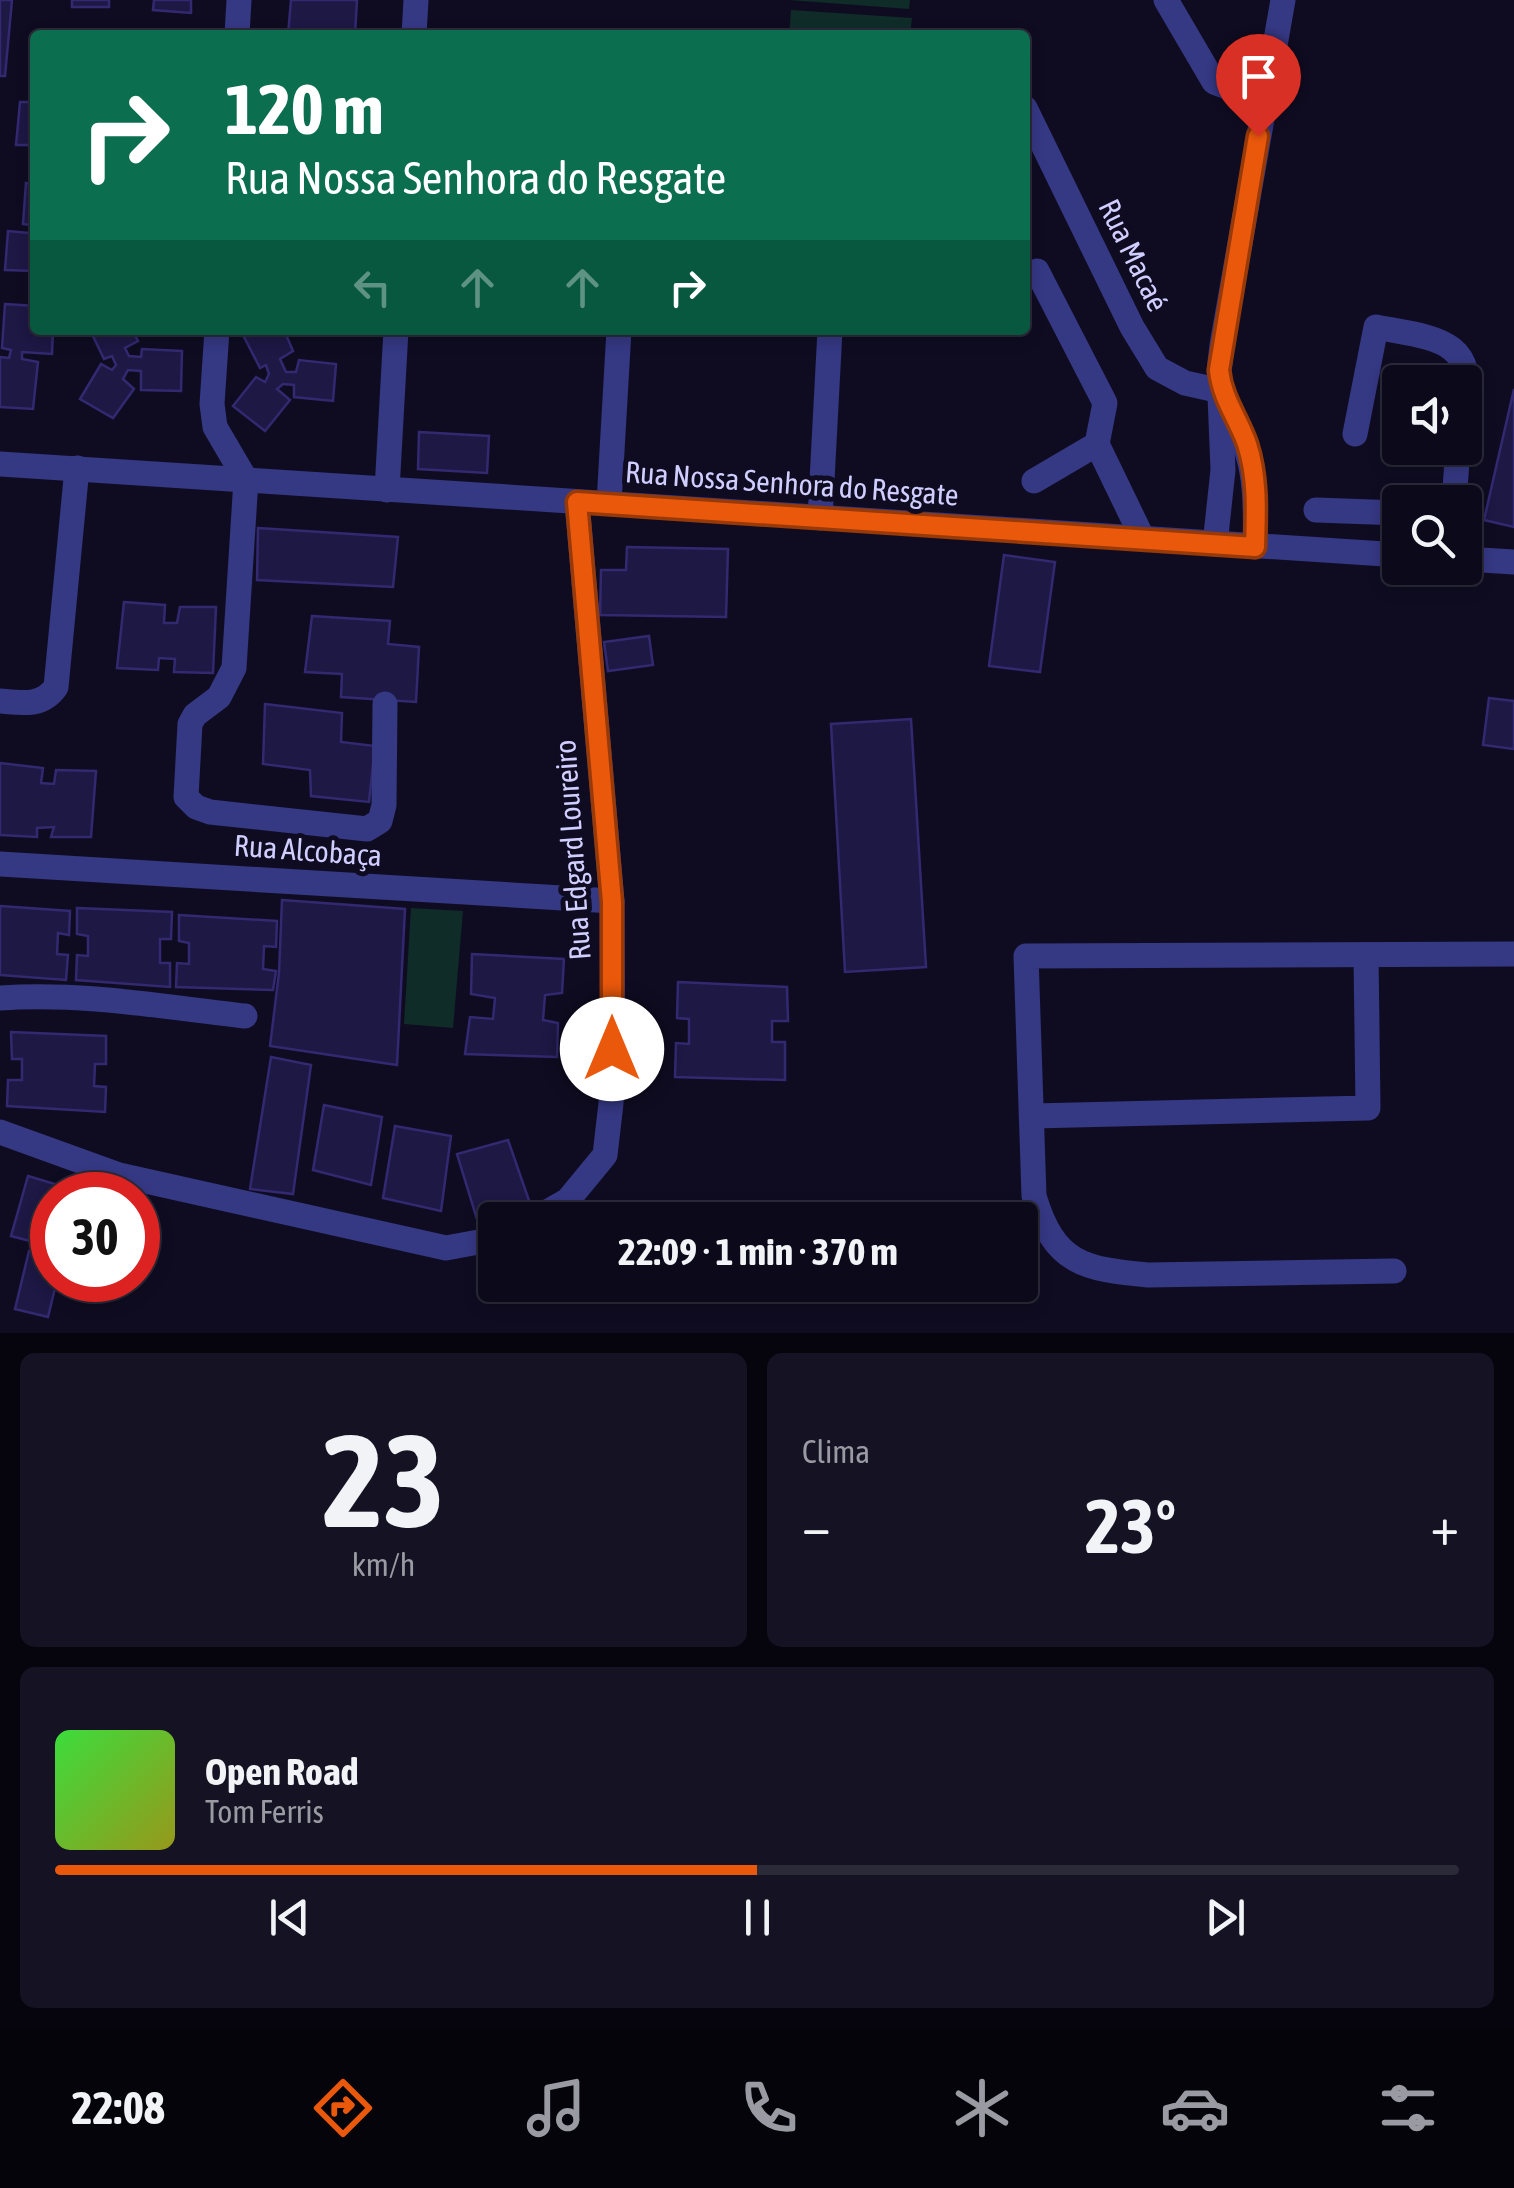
<!DOCTYPE html>
<html lang="pt">
<meta charset="utf-8">
<style>
:root{--surface:#0b091a;--page:#141223;--text:#f1f3f6;--muted:#9a9aa2;--line:#2b2a39;--accent:#ea580c}
body{margin:0;font-family:"Asap Condensed",sans-serif;background:var(--page);color:var(--text);height:100vh;display:flex;flex-direction:column;font-size:38px;white-space:nowrap}
*{box-sizing:border-box;margin:0}
p{font-size:32px;color:var(--muted)}
.icon{flex:none;width:55px;height:55px;fill:none;stroke:currentColor;stroke-width:2;stroke-linecap:round;stroke-linejoin:round}
.map{position:relative;height:1333px;overflow:hidden}
.drawer{display:flex;flex-direction:column;gap:20px;padding:20px;background:#06050e;flex:1}
.drawer>*{flex:none}
.banner{position:absolute;left:30px;top:30px;width:1000px;height:305px;border-radius:10px;box-shadow:0 5px 15px #0003,0 0 0 2px var(--line);background:#0b6e4f;color:#fff;overflow:hidden}
.tools{position:absolute;left:1382px;top:365px;display:grid;gap:20px}
.tools a{display:grid;place-items:center;width:100px;height:100px;border-radius:10px;background:var(--surface);box-shadow:0 5px 15px #0003,0 0 0 2px var(--line);font-size:50px}
.speed{position:absolute;left:30px;top:1172px;display:flex;gap:20px;font-size:50px;font-weight:700;text-align:center}
.speed>*{display:grid;place-content:center;width:130px;height:130px;border-radius:50%;background:var(--surface);box-shadow:0 5px 15px #0003,0 0 0 2px var(--line);line-height:1}
.speed .limit{border:15px solid #d22;background:#fff;color:#111}
.pin{position:absolute;display:grid;place-items:center;width:85px;height:85px;color:#fff;margin:-102px -42px;border-radius:50% 50% 50% 0;rotate:-45deg;box-shadow:0 0 10px #0007}
.pin .icon{rotate:45deg}
.me{position:absolute;width:110px;margin:-55px;rotate:0deg;stroke-linejoin:round;filter:drop-shadow(0 0 8px #0008)}
.turn{display:flex;align-items:center;gap:35px;height:210px;padding:0 30px;font-size:45px}
.turn .icon{width:130px;height:130px;stroke-width:2.5}
.turn b{display:block;font-size:70px;line-height:85px}
.lanes{display:flex;align-items:center;height:95px;padding:0 30px;background:#0003;justify-content:center;gap:50px;direction:ltr}
.lanes .off{opacity:.35}
.big{font-size:75px;font-weight:700;line-height:1.1}
.drawer .card{flex:1;display:flex;flex-direction:column;justify-content:center;gap:15px;min-width:0;padding:0 35px;border-radius:15px;background:var(--page)}
.drawer .dial{align-items:center;gap:0}
.dial b{font-size:130px;line-height:1}
.song{display:flex;align-items:center;gap:30px}
.cover{width:120px;height:120px;border-radius:15px;background:linear-gradient(135deg,hsl(120 70% 55%),hsl(60 70% 35%))}
.played{height:10px;border-radius:5px;background:linear-gradient(90deg,var(--accent) 50%,var(--line) 50%)}
.keys{display:flex;justify-content:space-around;direction:ltr}
.heat{display:flex;justify-content:space-between;align-items:center;font-size:55px;direction:ltr}
.drawer .tiles{flex:1;display:grid;gap:20px;grid-template-columns:1fr 1fr}
.card:last-child{grid-column:span 2}
.trip{position:absolute;left:478px;top:1202px;width:560px;height:100px;border-radius:10px;background:var(--surface);box-shadow:0 5px 15px #0003,0 0 0 2px var(--line);font-weight:700;line-height:100px;text-align:center}
.tab-bar{display:flex;height:160px;justify-content:space-around;align-items:center;background:#04040a;color:var(--muted)}
.tab-bar .icon{width:70px;height:70px}
.tab-bar .current{color:var(--accent)}
.tab-bar b{font-size:45px;color:var(--text)}
.map>svg:first-child{display:block}
</style>
<div class="map">
<svg width="1514" height="1333" viewBox="0 0 1514 1333">
<rect width="100%" height="100%" fill="#0f0c22"/>
<g fill="#0f2c29">
<polygon points="789,0 910,0 909,9"/>
<polygon points="791,10 912,18 910,35 789,35"/>
<polygon points="411,908 463,911 453,1028 404,1024"/>
</g>
<g fill="#1d1844" stroke="#322971" stroke-width="2.5">
<polygon points="0,0 12,0 5,76 0,76"/>
<rect x="72" y="0" width="37" height="7"/>
<polygon points="154,0 191,0 191,13 153,10"/>
<polygon points="291,0 357,0 355,35 288,35"/>
<polygon points="20,102 35,102 35,145 16,145"/>
<polygon points="26,183 35,184 35,271 5,270 8,231 29,233 30,225 23,224"/>
<polygon points="5,304 35,306 35,330 53,330 52,354 22,352 22,359 38,362 33,409 0,407 0,357 9,358 11,350 2,348"/>
<polygon points="90,330 132,330 138,341 125,348 129,356 141,357 142,349 182,351 181,391 141,390 141,371 128,370 123,379 134,389 113,418 80,399 101,364 112,370 116,365 112,356 104,359"/>
<polygon points="256,330 284,330 293,351 280,359 286,372 296,372 299,360 336,364 333,401 294,397 294,385 283,384 277,389 290,400 265,431 233,406 256,377 265,382 269,374 266,365 260,368 243,335"/>
<polygon points="1514,389 1514,527 1484,520"/>
<polygon points="419,432 489,436 487,473 418,469"/>
<polygon points="258,528 398,537 393,587 257,580"/>
<polygon points="627,547 728,549 726,617 600,615 601,570 626,570"/>
<polygon points="1004,555 1055,562 1040,672 989,666"/>
<polygon points="124,602 165,605 164,623 177,623 180,607 216,607 213,673 174,672 175,659 159,658 158,670 117,668"/>
<polygon points="312,616 390,621 388,644 419,647 416,702 341,697 342,674 305,672"/>
<polygon points="649,636 653,665 608,671 604,642"/>
<polygon points="1489,698 1514,701 1514,749 1483,745"/>
<polygon points="265,704 342,713 341,742 375,746 369,802 311,796 310,770 263,764"/>
<polygon points="911,719 926,967 845,972 831,724"/>
<polygon points="0,763 43,768 41,783 54,784 56,770 96,771 91,837 51,837 54,827 37,828 37,837 0,835"/>
<polygon points="282,900 405,909 397,1065 270,1046 279,973"/>
<polygon points="0,906 70,911 69,935 58,933 57,954 68,955 66,980 0,975"/>
<polygon points="77,908 172,912 171,939 160,939 160,963 170,963 170,987 76,980 77,955 88,956 88,936 77,934"/>
<polygon points="179,915 277,921 276,947 264,946 263,969 276,971 273,990 176,987 177,963 189,964 189,943 179,941"/>
<polygon points="472,954 564,959 562,993 545,995 543,1020 558,1023 557,1057 465,1054 470,1017 493,1019 495,998 471,994"/>
<polygon points="678,982 787,987 788,1021 772,1021 772,1042 785,1042 785,1080 675,1077 676,1043 689,1044 689,1019 677,1018"/>
<polygon points="11,1032 106,1036 106,1064 95,1064 94,1086 106,1087 105,1112 7,1106 8,1080 22,1080 22,1059 12,1059"/>
<polygon points="271,1057 311,1065 293,1194 250,1189"/>
<polygon points="324,1105 382,1117 371,1185 313,1170"/>
<polygon points="395,1126 451,1136 441,1211 383,1198"/>
<polygon points="508,1140 533,1212 508,1220 495,1220 495,1224 480,1229 457,1154"/>
<polygon points="28,1176 65,1187 63,1195 52,1195 52,1232 49,1246 11,1236"/>
<polygon points="29,1251 52,1257 52,1280 57,1280 48,1317 15,1309"/>
</g>
<g fill="none" stroke-linecap="round" stroke-linejoin="round">
<g stroke="#353883" stroke-width="25">
<polyline points="1166,0 1214,82 1264,101"/>
<polyline points="237,35 239,0"/>
<polyline points="414,35 416,0"/>
<polyline points="1025,108 1132,327 1157,368 1185,383 1221,391"/>
<polyline points="217,330 212,404 215,427 246,480 234,668 219,697 195,715 190,724 186,797 196,807 210,812 367,829 380,821 384,805 385,704"/>
<path d="M1226,400C1254,457 1257,483 1255,547"/>
<path d="M1355,434L1376,327C1431,338 1479,337 1465,409"/>
<polyline points="1097,444 1143,539"/>
<polyline points="0,464 1400,555"/>
<polyline points="1034,481 1097,444 1105,403 1037,271"/>
<polyline points="387,490 396,330"/>
<polyline points="1454,502 1458,448"/>
<polyline points="609,503 619,330"/>
<polyline points="1316,510 1400,513"/>
<polyline points="820,518 830,330"/>
<polyline points="1215,544 1223,470 1219,371 1222,345 1283,0"/>
<polyline points="1465,559 1514,562"/>
<path d="M0,701C22,703 42,707 56,687L77,468"/>
<polyline points="0,864 612,901"/>
<path d="M0,998C81,992 164,1007 245,1016"/>
<polyline points="1033,1116 1368,1108 1366,955"/>
<polyline points="0,1132 119,1175 446,1248 495,1239"/>
<polyline points="533,1220 568,1200 605,1155 613,1086 612,901 577,502"/>
<path d="M1394,1271L1148,1275C1082,1269 1054,1263 1034,1196L1026,956L1514,954"/>
</g>
</g>
<g fill="none" stroke-linecap="round" stroke-linejoin="round">
<defs>
<path id="route" d="M612,1049V902L577,502L1255,547C1256,512 1258,478 1247,444C1238,418 1222,399 1219,370L1258,136"/>
</defs>
<use href="#route" stroke="#983908" stroke-width="25"/>
<use href="#route" stroke="#ea580c" stroke-width="18"/>
</g>
<g text-anchor="middle" dominant-baseline="central" stroke-width="10" stroke-linejoin="round" paint-order="stroke">
<g font-size="30" fill="#d0ceff" stroke="#0f0c22">
<text transform="translate(1134 255) rotate(64)">Rua Macaé</text>
<text transform="translate(792 483) rotate(4)">Rua Nossa Senhora do Resgate</text>
<text transform="translate(308 850) rotate(4)">Rua Alcobaça</text>
<text transform="translate(572 850) rotate(-94)">Rua Edgard Loureiro</text>
</g>
</g>
</svg>
<div class="tools">
<a><svg class="icon" aria-label="sound" viewBox="0 0 24 24"><path d="M4 9h4l5-4v14l-5-4H4zM17 9q2 3 0 6"/></svg></a>
<a><svg class="icon" aria-label="search" viewBox="0 0 24 24"><circle cx="10" cy="10" r="6"/><path d="M15 15l6 6"/></svg></a>
</div>
<div class="speed"><div class="limit">30</div></div>
<div class="pin" style="left:1258px;top:136px;background:#d93025"><svg class="icon" aria-label="arrive" viewBox="0 0 24 24"><path d="M6 21V4h12l-3 4 3 4H6"/></svg></div>
<svg class="me" style="left:612px;top:1049px" viewBox="-20 -20 40 40"><circle r="19" fill="#fff"/><path d="M0-13L10 11 0 6-10 11z" fill="#ea580c"/></svg>
<div class="trip">22:09 · 1 min · 370 m</div>
<div class="banner">
<div class="turn"><svg class="icon" aria-label="right" viewBox="0 0 24 24"><path d="M7 20v-9h11M14 6l5 5-5 5"/></svg><div><b>120 m</b>Rua Nossa Senhora do Resgate</div></div>
<div class="lanes"><svg class="icon off" aria-label="left" viewBox="0 0 24 24"><path d="M17 20v-9H6M10 6l-5 5 5 5"/></svg><svg class="icon off" aria-label="ahead" viewBox="0 0 24 24"><path d="M12 20V5M6 11l6-6 6 6"/></svg><svg class="icon off" aria-label="ahead" viewBox="0 0 24 24"><path d="M12 20V5M6 11l6-6 6 6"/></svg><svg class="icon" aria-label="right" viewBox="0 0 24 24"><path d="M7 20v-9h11M14 6l5 5-5 5"/></svg></div>
</div>
</div>
<section class="drawer">
<div class="tiles">
<div class="card dial"><b>23</b><p>km/h</p></div>
<div class="card"><p>Clima</p>
<div class="heat"><a>−</a><b class="big">23°</b><a>+</a></div>
</div>
<div class="card">
<div class="song"><i class="cover"></i><div><b>Open Road</b><p>Tom Ferris</p></div></div>
<div class="played"></div>
<div class="keys"><svg class="icon" aria-label="previous" viewBox="0 0 24 24"><path d="M18 5L8 12l10 7zM5 5v14"/></svg><svg class="icon" aria-label="pause" viewBox="0 0 24 24"><path d="M8 5v14M16 5v14"/></svg><svg class="icon" aria-label="next" viewBox="0 0 24 24"><path d="M6 5l10 7-10 7zM19 5v14"/></svg></div>
</div>
</div>
</section>
<nav class="tab-bar">
<b>22:08</b>
<svg class="icon current" aria-label="directions" viewBox="0 0 24 24"><path d="M12 3l9 9-9 9-9-9zM9 14v-3h6M13 9l2 2-2 2"/></svg>
<svg class="icon" aria-label="music" viewBox="0 0 24 24"><path d="M9 18V5l10-2v13"/><circle cx="6" cy="18" r="3"/><circle cx="16" cy="16" r="3"/></svg>
<svg class="icon" aria-label="phone" viewBox="0 0 24 24"><path d="M5 4h4l2 5-3 2q2 4 5 5l2-3 5 2v4C11 20 4 13 5 4z"/></svg>
<svg class="icon" aria-label="climate" viewBox="0 0 24 24"><path d="M12 3v18M4 7l16 10M4 17L20 7"/></svg>
<svg class="icon" aria-label="car" viewBox="0 0 24 24"><path d="M5 17H2v-5l4-1 3-4h7l3 4 3 1v5h-3M9 17h6M6 11h13"/><circle cx="7" cy="17" r="2"/><circle cx="17" cy="17" r="2"/></svg>
<svg class="icon" aria-label="filters" viewBox="0 0 24 24"><path d="M4 7h16M4 17h16"/><circle cx="9" cy="7" r="2"/><circle cx="15" cy="17" r="2"/></svg>
</nav>
